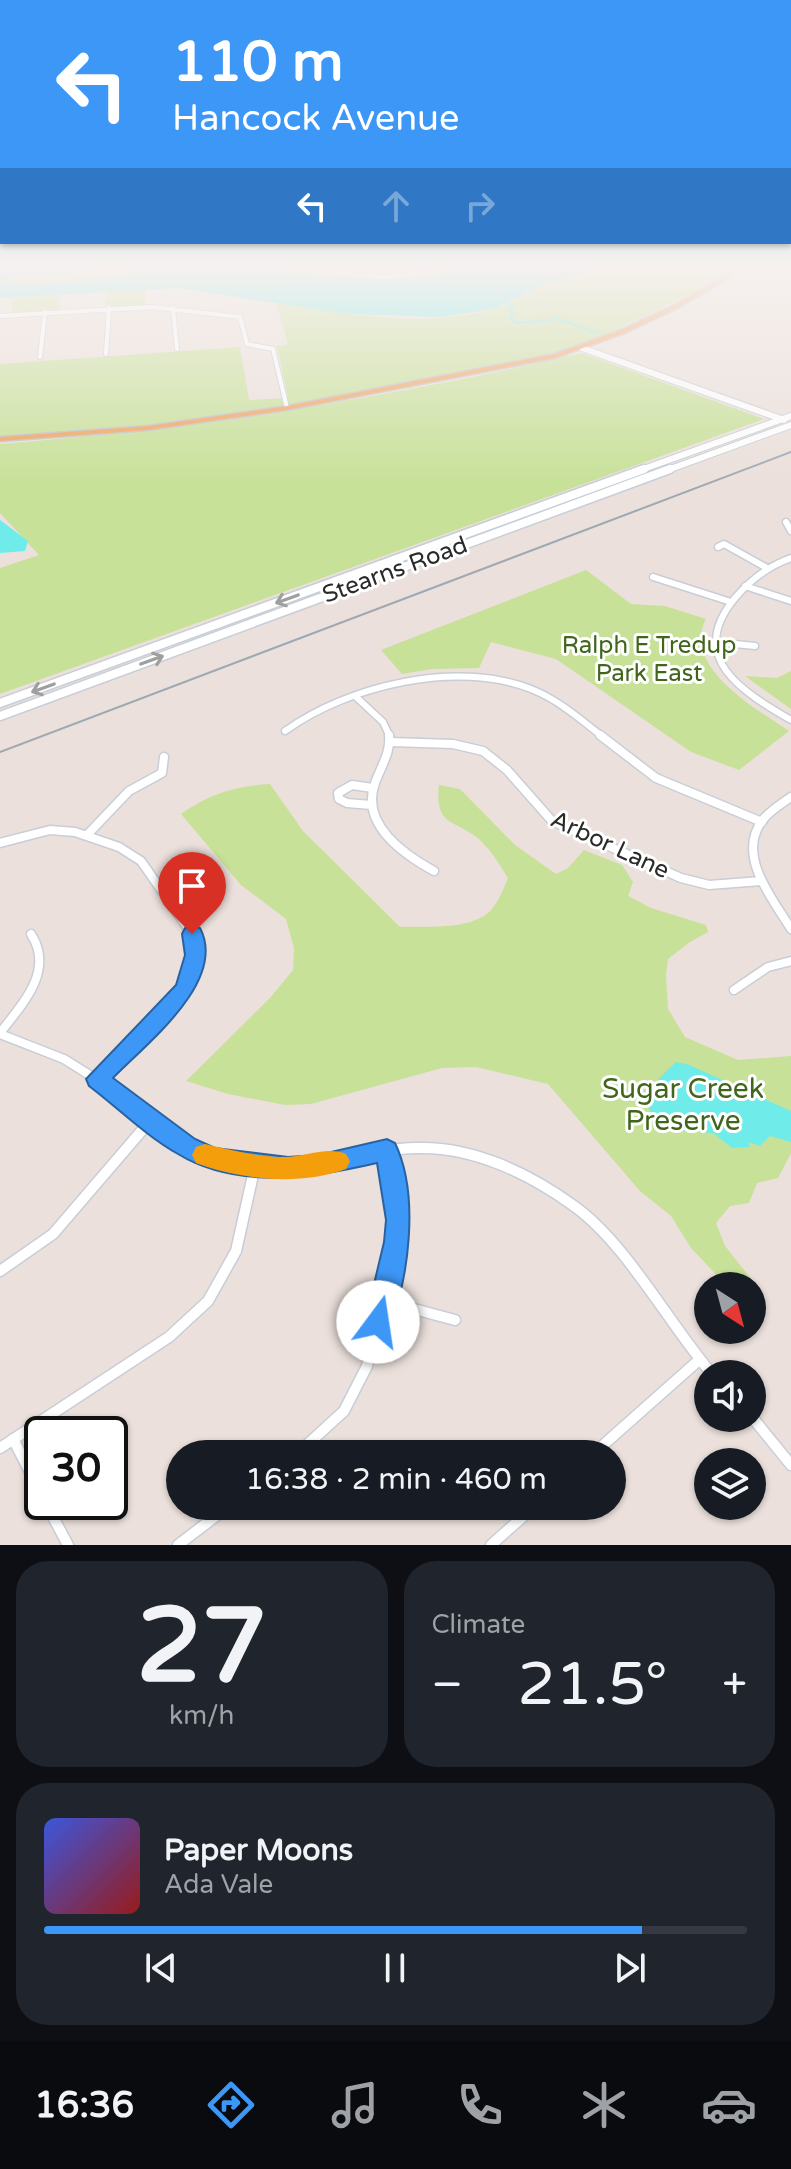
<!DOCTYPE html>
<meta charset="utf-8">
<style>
:root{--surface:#171b24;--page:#20242c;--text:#f1f3f6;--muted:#9ea1a6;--line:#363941;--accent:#3d97f7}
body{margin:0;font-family:"Varela Round",sans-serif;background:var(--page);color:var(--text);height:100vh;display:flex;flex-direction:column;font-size:30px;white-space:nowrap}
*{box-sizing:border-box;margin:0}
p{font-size:26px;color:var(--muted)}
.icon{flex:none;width:44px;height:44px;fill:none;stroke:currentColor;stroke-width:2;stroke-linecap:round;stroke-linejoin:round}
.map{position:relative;height:1545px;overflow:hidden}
.panel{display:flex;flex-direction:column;gap:16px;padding:16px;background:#0d0f14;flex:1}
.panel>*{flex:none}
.hud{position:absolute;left:0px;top:0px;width:792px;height:244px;box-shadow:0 2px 6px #0004;background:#3d97f7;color:#fff;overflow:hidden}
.needle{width:52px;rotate:144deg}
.tools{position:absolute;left:694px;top:1272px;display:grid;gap:16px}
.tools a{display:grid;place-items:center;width:72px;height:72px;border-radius:50%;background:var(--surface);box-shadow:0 2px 6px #0004;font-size:40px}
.speed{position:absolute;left:24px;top:1416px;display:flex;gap:16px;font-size:40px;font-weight:700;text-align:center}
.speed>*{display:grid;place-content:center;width:104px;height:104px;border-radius:50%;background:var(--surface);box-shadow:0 2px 6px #0004;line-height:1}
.speed .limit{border:4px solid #111;border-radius:12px;background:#fff;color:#111}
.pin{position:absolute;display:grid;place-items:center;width:68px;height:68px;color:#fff;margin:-82px -34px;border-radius:50% 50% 50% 0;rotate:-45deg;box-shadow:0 0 8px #0007}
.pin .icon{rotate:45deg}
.me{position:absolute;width:88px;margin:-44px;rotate:14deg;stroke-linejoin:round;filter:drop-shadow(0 0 6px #0008)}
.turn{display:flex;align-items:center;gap:28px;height:168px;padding:0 40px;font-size:36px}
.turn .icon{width:104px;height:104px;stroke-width:2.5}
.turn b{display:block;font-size:56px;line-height:68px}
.lanes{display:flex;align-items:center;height:76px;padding:0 40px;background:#0003;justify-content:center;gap:40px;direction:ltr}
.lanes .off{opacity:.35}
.big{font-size:60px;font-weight:600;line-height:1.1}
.panel .widget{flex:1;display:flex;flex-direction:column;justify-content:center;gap:12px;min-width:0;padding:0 28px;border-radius:32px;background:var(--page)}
.panel .dial{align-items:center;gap:0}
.dial b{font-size:104px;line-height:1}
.song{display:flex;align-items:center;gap:24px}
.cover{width:96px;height:96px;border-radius:12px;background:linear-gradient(135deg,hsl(230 70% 55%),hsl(0 70% 35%))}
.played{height:8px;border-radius:4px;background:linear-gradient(90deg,var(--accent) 85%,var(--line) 85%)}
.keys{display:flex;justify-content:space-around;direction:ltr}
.heat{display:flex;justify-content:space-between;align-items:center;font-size:44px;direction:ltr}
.panel .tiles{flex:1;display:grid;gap:16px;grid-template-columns:1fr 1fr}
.widget:last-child{grid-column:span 2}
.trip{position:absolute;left:166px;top:1440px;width:460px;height:80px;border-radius:40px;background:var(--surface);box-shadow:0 2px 6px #0004;font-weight:600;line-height:80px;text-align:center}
.tab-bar{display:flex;height:128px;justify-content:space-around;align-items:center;background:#090b0e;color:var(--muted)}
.tab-bar .icon{width:56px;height:56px}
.tab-bar .selected{color:var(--accent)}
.tab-bar b{font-size:36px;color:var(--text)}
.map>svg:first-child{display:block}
</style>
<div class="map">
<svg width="791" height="1545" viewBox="0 0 791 1545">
<rect width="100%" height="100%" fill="#ebe0db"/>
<g fill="#c7e198">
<path d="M109,269L141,271L139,273C113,276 16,291 0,280C29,269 75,275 109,269Z"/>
<path d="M593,269H730L697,291L594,340L546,355L371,392L263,410L131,427L0,438V364L240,347L249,400L288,398L277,346L288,344L276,303C347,314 420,328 490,310C510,304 527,293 546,285C561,278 577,274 593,269Z"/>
<polygon points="146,289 145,306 106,307 106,291"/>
<polygon points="60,294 60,310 12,314 12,298"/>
<path d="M581,353L764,419L0,694V568L39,555L0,513V444C196,428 389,398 581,353Z"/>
<path d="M586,570L631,604L665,606L706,619C680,666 758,710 789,731L739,770L691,752L556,659L491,642L479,668L432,669L402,674L381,650Z"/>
<polygon points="791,671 791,709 745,676 777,678"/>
<path d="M270,784L303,831L400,927C425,926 461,930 484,916C496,909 503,890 508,878C500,865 492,852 481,841C458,819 434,829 439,785L460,789L515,845L556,874L568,868L584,850L622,865L633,882L628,896L651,908L706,925L708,932L690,942L668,959L666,975L668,1009L685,1037L738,1060L791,1056V1153L778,1178L757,1183L749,1203L730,1206L716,1223L725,1246L752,1280L751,1286H727L691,1248L671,1216L640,1191L548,1084L476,1067L442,1068L311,1104L285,1105L228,1094L186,1081L270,998L293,970L294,948L286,919L241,885L181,814C209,794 235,786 270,784Z"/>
</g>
<g fill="#6fece9">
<path d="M0,269H109L49,275L30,274L0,280C13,288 126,278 141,271L114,269H269L416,279L458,269H593L546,284L493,309L440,317L347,314L178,288L0,298Z"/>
<polygon points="0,520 28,541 25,551 0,553"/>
<path d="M676,1062L687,1064L791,1111V1142L770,1136L760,1146L749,1142V1147L732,1148L713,1133L663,1130C634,1099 651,1086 676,1062Z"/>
</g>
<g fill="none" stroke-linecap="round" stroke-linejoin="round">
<polyline stroke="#6fece9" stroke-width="2" points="506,304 514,308 508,310 515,314 510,317 516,323 558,319 598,333"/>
<defs>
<g id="street-far3">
<polyline points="291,269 386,277 442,269"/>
<polyline points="173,308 177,349"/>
<polyline points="0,316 152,307 240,317 247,344 273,349 287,408"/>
<polyline points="106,354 109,308"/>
<polyline points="40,357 45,312"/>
</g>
<g id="street-far2">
<polyline points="786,522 791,531"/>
<polyline points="718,547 724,544 767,568"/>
<path d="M791,558C768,566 751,579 735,598C686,657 741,691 791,720"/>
<polyline points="653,577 731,602"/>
<polyline points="745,586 791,601"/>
<polyline points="715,642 755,646"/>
<polyline points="355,696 383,722 390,737"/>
<path d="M285,731C349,685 457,660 531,689C559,700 580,719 603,737"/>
</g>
<g id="street-far1">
<path d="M389,735C391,753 381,766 375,783C360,824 403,854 434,871"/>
<polyline points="600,735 656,778 762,822"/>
<polyline points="390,742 453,744 483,751 507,770 552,821 681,878 709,885 761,881"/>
<path d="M791,797C781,804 769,811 762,821C736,856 773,899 791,929"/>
<polyline points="371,805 347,803 339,799 338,793 352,785 373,788"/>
<polyline points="87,835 129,791 162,773 164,757"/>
<polyline points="0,843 50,830 75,832 119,847 141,861 192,934 196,955 185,989 98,1079"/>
<polyline points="734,990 768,967 791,961"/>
<path d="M0,1033C22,1004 55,971 31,934"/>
<polyline points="0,1034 64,1059 107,1086"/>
</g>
<g id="street">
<path d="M104,1084C138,1111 171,1146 213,1159C283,1181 348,1149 417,1148C473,1146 530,1174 574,1206C626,1243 669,1324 712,1374"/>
<polyline points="0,1271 53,1234 150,1121"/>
<polyline points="384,1301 455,1320"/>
<polyline points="752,1417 791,1465"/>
<polyline points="13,1439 42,1495"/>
<polyline points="0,1448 169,1337 208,1301 236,1251 255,1166"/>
<polyline points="297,1454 344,1411 367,1366 397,1242 398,1202 387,1150"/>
<polyline points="593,1454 699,1360"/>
<polyline points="45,1502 68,1545"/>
<polyline points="178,1545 229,1506"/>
<polyline points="491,1545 535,1506"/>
</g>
<g id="secondary-far1">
<polyline points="582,348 784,420"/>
<polyline points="638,471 791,416"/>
<polyline points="665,471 791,425"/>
</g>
<g id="secondary">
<polyline points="0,703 644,469"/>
<polyline points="0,716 670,469"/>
</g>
<polygon id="primary" points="730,269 737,269 722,282 678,308 625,333 555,358 287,410 148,430 0,441 0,437 148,426 287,406 554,354 620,330 674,305 718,280"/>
</defs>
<use href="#street-far3" stroke="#c7ced7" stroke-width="6"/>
<use href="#street-far2" stroke="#c7ced7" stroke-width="9"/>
<use href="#street-far1" stroke="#c7ced7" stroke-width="11"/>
<use href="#street" stroke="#c7ced7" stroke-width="13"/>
<use href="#secondary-far1" stroke="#c7ced7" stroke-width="8"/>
<use href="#secondary" stroke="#c7ced7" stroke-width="11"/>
<use href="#primary" stroke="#c3c3c3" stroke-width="3"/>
<use href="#street-far3" stroke="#fff" stroke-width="4"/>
<use href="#street-far2" stroke="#fff" stroke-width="6"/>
<use href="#street-far1" stroke="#fff" stroke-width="8"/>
<use href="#street" stroke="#fff" stroke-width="10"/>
<use href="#secondary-far1" stroke="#fff" stroke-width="6"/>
<use href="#secondary" stroke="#fff" stroke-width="8"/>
<use href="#primary" fill="#eea25e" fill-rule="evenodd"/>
<polyline stroke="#9ea8b3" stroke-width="2" points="0,752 791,452"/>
</g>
<defs><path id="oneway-shaft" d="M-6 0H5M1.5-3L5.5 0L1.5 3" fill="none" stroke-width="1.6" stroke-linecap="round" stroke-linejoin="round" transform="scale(2)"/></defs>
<g stroke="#9f9f9f">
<use href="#oneway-shaft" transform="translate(287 599) rotate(160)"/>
<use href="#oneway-shaft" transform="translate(152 660) rotate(-20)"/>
<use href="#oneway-shaft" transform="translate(43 688) rotate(160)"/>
</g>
<linearGradient id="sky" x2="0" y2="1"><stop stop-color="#77cae8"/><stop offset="0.55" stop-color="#f6f1ef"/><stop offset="1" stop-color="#f6f1ef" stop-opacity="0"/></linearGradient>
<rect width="791" height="485" fill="url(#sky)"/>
<path fill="#3d97f7" stroke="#2862a1" stroke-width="2" d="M192,926L200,928C228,981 146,1044 113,1078L195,1139L215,1148L288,1157L318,1155L387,1139L395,1143C420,1195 409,1279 388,1332L378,1336L368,1332L365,1322L384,1242L386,1220L377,1163C313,1178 237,1190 178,1154C146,1136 118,1108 89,1086L86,1079L176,985L185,955L182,934L185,928Z"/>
<path fill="#f59e0b" d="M205,1144C231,1150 257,1157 285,1157C305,1157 327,1146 346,1154L350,1161L346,1169C300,1186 242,1180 196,1163L192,1155L196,1147Z"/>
<g text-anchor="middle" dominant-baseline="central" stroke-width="6" stroke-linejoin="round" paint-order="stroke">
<g font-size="24" fill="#292929" stroke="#fff">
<text transform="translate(395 570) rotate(-20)">Stearns Road</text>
<text transform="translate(610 845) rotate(25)">Arbor Lane</text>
</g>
<g font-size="24" fill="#40651b" stroke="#fff">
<text x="649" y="645">Ralph E Tredup<tspan x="649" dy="28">Park East</tspan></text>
</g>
<g font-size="28" fill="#40651b" stroke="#fff">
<text x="683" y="1089">Sugar Creek<tspan x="683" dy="32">Preserve</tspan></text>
</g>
</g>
</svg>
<div class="tools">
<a><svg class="needle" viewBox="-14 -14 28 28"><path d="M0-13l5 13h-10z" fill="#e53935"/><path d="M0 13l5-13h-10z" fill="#9ea1a6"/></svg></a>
<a><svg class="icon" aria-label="sound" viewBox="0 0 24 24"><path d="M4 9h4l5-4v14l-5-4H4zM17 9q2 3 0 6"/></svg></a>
<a><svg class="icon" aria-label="layers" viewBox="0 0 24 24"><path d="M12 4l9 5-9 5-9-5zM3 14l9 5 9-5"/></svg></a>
</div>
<div class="speed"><div class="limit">30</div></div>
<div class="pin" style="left:192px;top:934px;background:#d93025"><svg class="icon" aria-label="arrive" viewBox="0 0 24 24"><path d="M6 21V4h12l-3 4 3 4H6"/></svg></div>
<svg class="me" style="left:378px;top:1322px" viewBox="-20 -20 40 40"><circle r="19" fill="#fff"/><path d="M0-13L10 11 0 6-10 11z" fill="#3d97f7"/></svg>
<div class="trip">16:38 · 2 min · 460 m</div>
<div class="hud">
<div class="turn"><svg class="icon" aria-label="left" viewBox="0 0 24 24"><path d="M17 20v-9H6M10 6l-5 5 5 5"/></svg><div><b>110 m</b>Hancock Avenue</div></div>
<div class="lanes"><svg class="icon" aria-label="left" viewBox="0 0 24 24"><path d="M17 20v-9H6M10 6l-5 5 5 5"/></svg><svg class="icon off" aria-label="ahead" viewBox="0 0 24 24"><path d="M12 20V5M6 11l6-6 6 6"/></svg><svg class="icon off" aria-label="right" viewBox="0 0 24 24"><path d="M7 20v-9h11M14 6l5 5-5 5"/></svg></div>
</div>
</div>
<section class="panel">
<div class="tiles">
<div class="widget dial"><b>27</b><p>km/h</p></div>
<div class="widget"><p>Climate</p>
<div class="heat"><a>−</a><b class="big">21.5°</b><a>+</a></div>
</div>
<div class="widget">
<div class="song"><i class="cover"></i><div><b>Paper Moons</b><p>Ada Vale</p></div></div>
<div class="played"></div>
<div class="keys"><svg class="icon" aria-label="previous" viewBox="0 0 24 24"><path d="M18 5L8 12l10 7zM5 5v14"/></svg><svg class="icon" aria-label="pause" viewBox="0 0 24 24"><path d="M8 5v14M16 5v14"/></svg><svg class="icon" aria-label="next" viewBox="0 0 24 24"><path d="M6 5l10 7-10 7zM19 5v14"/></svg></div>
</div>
</div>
</section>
<nav class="tab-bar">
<b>16:36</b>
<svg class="icon selected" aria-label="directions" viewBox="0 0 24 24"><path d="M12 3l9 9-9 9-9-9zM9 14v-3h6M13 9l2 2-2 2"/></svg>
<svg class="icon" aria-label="music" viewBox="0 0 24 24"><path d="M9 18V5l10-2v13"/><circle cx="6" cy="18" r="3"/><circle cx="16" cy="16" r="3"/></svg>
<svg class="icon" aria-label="phone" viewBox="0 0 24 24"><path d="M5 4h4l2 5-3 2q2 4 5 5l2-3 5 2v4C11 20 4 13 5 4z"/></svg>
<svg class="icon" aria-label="climate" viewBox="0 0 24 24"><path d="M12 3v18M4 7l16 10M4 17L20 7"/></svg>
<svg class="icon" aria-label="car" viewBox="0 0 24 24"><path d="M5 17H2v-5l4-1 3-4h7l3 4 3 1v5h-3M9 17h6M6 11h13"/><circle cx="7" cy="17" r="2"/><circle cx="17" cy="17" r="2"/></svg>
</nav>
